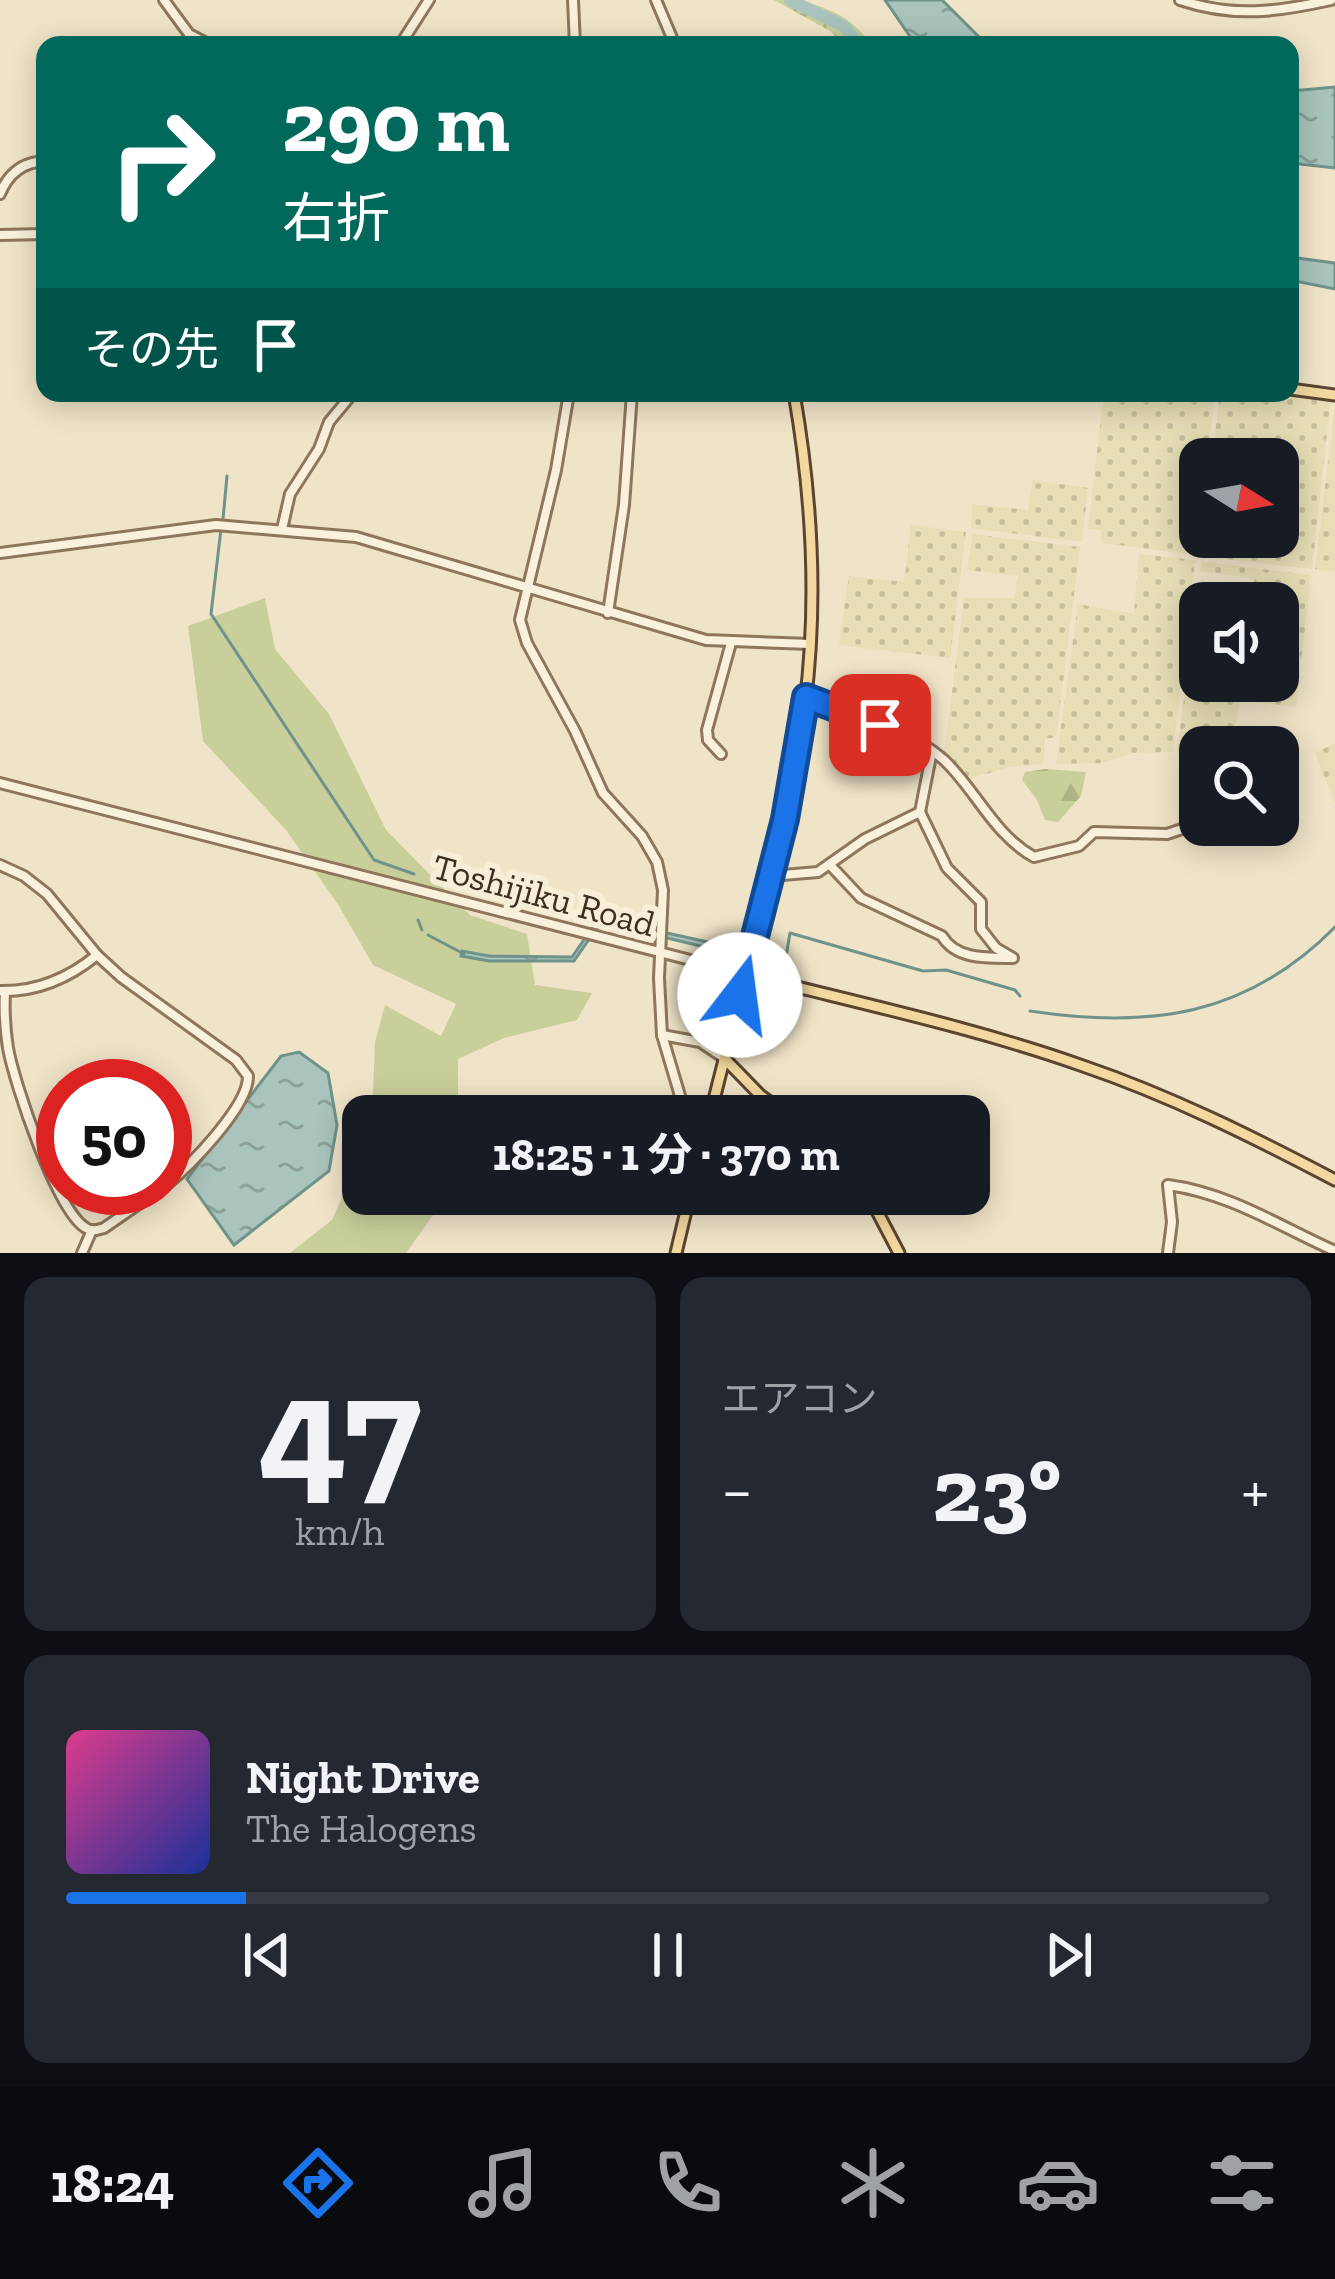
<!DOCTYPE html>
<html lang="ja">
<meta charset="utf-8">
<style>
:root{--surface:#171b24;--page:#242831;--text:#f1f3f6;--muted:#9ea1a6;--line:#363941;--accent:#1a73e8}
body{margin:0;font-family:"Zilla Slab","Noto Sans JP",serif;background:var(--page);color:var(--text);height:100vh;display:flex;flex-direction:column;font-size:45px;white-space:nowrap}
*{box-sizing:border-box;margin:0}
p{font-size:39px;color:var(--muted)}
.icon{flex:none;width:66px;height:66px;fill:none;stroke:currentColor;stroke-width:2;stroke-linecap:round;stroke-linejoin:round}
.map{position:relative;height:1253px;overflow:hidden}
.sheet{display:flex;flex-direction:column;gap:24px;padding:24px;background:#0d0f14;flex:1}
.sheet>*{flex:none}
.guide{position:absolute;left:36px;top:36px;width:1263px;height:366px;border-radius:24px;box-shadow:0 6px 30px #0003;background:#00695c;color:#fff;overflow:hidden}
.needle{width:78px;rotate:101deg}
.buttons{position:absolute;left:1179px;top:438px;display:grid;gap:24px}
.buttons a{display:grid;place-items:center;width:120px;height:120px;border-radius:24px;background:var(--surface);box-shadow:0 6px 30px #0003;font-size:60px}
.speed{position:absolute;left:36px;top:1059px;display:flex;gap:24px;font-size:60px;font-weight:700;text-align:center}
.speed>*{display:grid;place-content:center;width:156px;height:156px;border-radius:50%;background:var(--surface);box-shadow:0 6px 30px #0003;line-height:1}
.speed .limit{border:18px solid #d22;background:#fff;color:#111}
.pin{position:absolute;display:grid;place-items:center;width:102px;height:102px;color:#fff;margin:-51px;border-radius:24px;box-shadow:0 6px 18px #0006}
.me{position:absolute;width:132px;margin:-66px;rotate:15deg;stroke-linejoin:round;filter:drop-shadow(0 0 9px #0008)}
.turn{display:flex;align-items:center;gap:42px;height:252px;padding:0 48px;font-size:54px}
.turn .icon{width:156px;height:156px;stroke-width:2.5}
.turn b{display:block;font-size:84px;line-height:102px}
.then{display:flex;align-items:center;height:114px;padding:0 48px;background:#0003;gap:24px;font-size:45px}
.big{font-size:90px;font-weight:700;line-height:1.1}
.sheet .card{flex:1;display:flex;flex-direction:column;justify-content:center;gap:18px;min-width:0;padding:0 42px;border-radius:24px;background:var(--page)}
.sheet .dial{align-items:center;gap:0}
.dial b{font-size:156px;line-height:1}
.song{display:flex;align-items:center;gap:36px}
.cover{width:144px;height:144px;border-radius:18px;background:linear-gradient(135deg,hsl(330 70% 55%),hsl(230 70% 35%))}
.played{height:12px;border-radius:6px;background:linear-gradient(90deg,var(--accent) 15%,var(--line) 15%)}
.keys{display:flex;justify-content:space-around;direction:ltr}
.heat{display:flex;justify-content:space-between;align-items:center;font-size:66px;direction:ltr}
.sheet .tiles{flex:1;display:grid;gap:24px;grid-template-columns:1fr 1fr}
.card:last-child{grid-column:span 2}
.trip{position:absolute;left:342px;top:1095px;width:648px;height:120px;border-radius:24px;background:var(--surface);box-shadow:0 6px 30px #0003;font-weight:700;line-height:120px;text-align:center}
.tabs{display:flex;height:192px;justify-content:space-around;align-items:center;background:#090b0e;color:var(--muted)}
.tabs .icon{width:84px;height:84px}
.tabs .on{color:var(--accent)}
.tabs b{font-size:54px;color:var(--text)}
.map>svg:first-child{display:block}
</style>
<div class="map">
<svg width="1335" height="1253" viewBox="0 0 1335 1253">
<defs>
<pattern id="farmland-dots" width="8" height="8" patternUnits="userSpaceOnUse" patternTransform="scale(3)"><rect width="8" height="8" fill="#e6deb5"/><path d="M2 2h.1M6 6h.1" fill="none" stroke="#c6bf9b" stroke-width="1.8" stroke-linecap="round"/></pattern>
<pattern id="forest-firs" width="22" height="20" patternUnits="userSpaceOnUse" patternTransform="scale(3)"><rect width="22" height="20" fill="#c9cf9b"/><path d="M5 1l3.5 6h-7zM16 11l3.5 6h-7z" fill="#aeb285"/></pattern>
<pattern id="wetland-marsh" width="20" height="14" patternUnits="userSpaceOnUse" patternTransform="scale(3)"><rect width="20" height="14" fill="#c9cf9b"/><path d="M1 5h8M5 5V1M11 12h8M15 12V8" fill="none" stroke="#aeb285"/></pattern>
<pattern id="water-ripples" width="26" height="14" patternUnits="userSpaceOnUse" patternTransform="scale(3)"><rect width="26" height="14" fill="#a9c4bc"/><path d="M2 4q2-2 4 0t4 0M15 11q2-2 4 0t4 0" fill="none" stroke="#8ba098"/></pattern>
</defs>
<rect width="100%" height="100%" fill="#f0e4c8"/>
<g fill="url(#farmland-dots)">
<polygon points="1104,393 1215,393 1207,459 1200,459 1196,555 1102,543 1101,530 1088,529"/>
<polygon points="1220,393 1287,393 1331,398 1312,569 1200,556 1202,537 1278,537 1278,459 1212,459"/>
<polygon points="1335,405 1335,572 1315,569"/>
<polygon points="1033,480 1088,488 1082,542 971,528 973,504 1028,510"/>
<polygon points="911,525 966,532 950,658 839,645 849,576 904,582"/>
<polygon points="973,534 1080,547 1056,737 1045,739 1043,764 1010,767 965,780 944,754 964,598 1014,598 1018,576 967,570"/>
<polygon points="1139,554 1195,560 1173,752 1133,753 1101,763 1056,764 1078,604 1134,614"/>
<polygon points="1202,562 1311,575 1296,707 1240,700 1235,730 1250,733 1248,747 1200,747 1200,751 1177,752 1195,612 1200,613 1200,681 1278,681 1278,603 1252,603 1254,579 1200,571"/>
<polygon points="1335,743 1335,803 1315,753"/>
</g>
<g fill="#c9cf9b">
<polygon points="265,598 275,649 329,714 386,830 470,915 527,934 535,985 592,993 577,1020 504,1038 458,1059 458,1116 372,1116 375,1042 385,1005 441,1036 456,1004 373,965 339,906 286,830 203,741 188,626"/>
<polygon points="363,1151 363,1194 448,1194 406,1253 290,1253 332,1220"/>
</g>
<polygon fill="url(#forest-firs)" points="1046,769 1086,772 1081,796 1058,822 1045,820 1037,800 1022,780 1025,772"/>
<path fill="url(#wetland-marsh)" d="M774,0C813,0 848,11 872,45H844L830,31Z"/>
<g fill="url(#water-ripples)" stroke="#6f938a" stroke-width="3">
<polygon points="885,0 942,0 987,45 916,45"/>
<polygon points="1335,87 1335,168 1290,163 1290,91"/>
<polygon points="1290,257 1335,263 1335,289 1290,280"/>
<polygon points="599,918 731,947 729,953 601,922 574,961 489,961 461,956 462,951 489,956 572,957"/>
<polygon points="299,1052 328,1073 337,1125 329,1171 234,1245 187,1179 281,1056"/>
</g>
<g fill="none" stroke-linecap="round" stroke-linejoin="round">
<g stroke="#6f938a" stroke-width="3">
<polyline points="223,519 227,476"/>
<polyline points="221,529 211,614 374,860 414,874"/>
<polyline points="418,920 422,930"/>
<polyline points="428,935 464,954"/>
<polyline points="773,961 785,963 790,933 923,971 946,970 1015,990 1020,996"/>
<path d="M1030,1011C1149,1029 1246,1017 1335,927"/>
</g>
<polyline stroke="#a9c4bc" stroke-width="12" points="790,0 844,26 859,45"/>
<defs>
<g id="minor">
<polyline points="164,0 189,34 210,45"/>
<polyline points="573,0 575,45"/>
<polyline points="656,0 675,45"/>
<path d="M1180,0C1234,18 1277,12 1331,0"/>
<polyline points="400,45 429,0"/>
<path d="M0,194C8,174 23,162 45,161"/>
<polyline points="0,235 45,234"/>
<polyline points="569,393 556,470 520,620 527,643 575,731 603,793 642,836 657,862 663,890 659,978 662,1035 686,1116"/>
<polyline points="282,529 290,494 319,449 329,422 353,393"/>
<polyline points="0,553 216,525 356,537 706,640 810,644"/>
<polyline points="608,613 624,505 632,393"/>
<path d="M806,697C850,714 908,728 944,760C976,790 993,834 1034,857L1079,846L1094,832L1167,834L1200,823"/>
<polyline points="721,754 708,740 707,730 731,643"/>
<polyline points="0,783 745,974"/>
<polyline points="1227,825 1245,832"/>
<path d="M0,865L24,876L47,894L97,955L121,977L236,1060L248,1076C249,1106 189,1167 165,1186"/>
<path d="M831,866L861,898L942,936C956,960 988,958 1013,958L996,948L981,929V902L947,868L920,812"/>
<polyline points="771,876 818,872 865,839 920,812 932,751"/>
<path d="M0,991C37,992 69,978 97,955"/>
<path d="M5,992C4,1011 5,1029 8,1048C14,1082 57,1212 86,1228C92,1232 97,1230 104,1228L162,1188"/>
<polyline points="662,1035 700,1042 724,1058"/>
<polyline points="82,1253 92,1230"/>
<path d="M1168,1253L1172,1222L1168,1185C1229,1193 1281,1227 1335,1251"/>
</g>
<g id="major">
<polyline points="1290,389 1335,395"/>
<path d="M745,974C858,1003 973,1027 1083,1066C1171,1096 1253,1137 1335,1180"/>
<polyline points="724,1058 761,1096 790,1116"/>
<path d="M710,1116C743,979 786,844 805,704C818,601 812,496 794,393"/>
<polyline points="868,1194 899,1253"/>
<polyline points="676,1253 690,1194"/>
</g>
</defs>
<use href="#minor" stroke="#8d765c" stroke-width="14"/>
<use href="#major" stroke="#5b4430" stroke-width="15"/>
<use href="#minor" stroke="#faf1dc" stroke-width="8"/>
<use href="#major" stroke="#f3d9a0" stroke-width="9"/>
</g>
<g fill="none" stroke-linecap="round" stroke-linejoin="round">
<defs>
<polyline id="route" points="740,995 785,819 806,697 880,725"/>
</defs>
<use href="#route" stroke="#114b97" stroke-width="30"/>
<use href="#route" stroke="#1a73e8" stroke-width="21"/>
</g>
<g text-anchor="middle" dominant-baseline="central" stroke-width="12" stroke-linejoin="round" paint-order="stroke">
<g font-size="36" fill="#3d2e20" stroke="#f7eed8">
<text transform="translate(544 895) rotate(15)">Toshijiku Road</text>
</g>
</g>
</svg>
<div class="buttons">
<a><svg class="needle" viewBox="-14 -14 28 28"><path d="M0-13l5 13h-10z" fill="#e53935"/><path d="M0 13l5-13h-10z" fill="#9ea1a6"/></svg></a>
<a><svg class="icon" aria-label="sound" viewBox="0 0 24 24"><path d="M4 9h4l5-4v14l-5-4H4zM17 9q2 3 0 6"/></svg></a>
<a><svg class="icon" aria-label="search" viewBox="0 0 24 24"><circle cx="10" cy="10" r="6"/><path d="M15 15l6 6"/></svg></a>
</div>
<div class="speed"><div class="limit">50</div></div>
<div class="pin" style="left:880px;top:725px;background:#d93025"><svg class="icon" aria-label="arrive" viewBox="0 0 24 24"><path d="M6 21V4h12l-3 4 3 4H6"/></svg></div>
<svg class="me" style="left:740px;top:995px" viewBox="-20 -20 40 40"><circle r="19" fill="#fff"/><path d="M0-13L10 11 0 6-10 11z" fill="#1a73e8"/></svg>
<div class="trip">18:25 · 1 分 · 370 m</div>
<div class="guide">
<div class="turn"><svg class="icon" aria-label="right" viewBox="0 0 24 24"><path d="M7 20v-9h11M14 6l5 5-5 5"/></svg><div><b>290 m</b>右折</div></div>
<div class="then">その先<svg class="icon" aria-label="arrive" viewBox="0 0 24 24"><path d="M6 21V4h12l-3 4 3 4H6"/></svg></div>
</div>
</div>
<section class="sheet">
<div class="tiles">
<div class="card dial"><b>47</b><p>km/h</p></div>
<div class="card"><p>エアコン</p>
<div class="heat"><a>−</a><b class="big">23°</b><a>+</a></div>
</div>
<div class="card">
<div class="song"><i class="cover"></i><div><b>Night Drive</b><p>The Halogens</p></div></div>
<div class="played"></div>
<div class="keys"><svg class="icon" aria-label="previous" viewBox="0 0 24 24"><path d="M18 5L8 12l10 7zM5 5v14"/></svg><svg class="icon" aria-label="pause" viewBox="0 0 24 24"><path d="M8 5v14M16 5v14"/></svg><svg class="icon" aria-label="next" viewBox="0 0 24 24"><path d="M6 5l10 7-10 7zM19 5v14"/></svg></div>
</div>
</div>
</section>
<nav class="tabs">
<b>18:24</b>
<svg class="icon on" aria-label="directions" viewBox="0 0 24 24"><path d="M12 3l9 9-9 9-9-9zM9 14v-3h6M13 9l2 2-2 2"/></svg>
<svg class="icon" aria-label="music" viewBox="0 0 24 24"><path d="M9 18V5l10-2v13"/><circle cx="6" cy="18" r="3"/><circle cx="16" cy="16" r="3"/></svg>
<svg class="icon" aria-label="phone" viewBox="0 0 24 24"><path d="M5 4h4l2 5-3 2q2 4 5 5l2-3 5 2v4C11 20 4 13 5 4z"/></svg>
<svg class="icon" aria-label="climate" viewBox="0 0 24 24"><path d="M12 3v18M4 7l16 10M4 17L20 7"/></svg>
<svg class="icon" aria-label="car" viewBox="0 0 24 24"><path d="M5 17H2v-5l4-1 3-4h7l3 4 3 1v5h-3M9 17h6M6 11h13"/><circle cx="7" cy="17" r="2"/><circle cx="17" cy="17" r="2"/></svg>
<svg class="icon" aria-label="filters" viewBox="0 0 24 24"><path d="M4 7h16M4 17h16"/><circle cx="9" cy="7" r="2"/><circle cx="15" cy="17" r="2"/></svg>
</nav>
